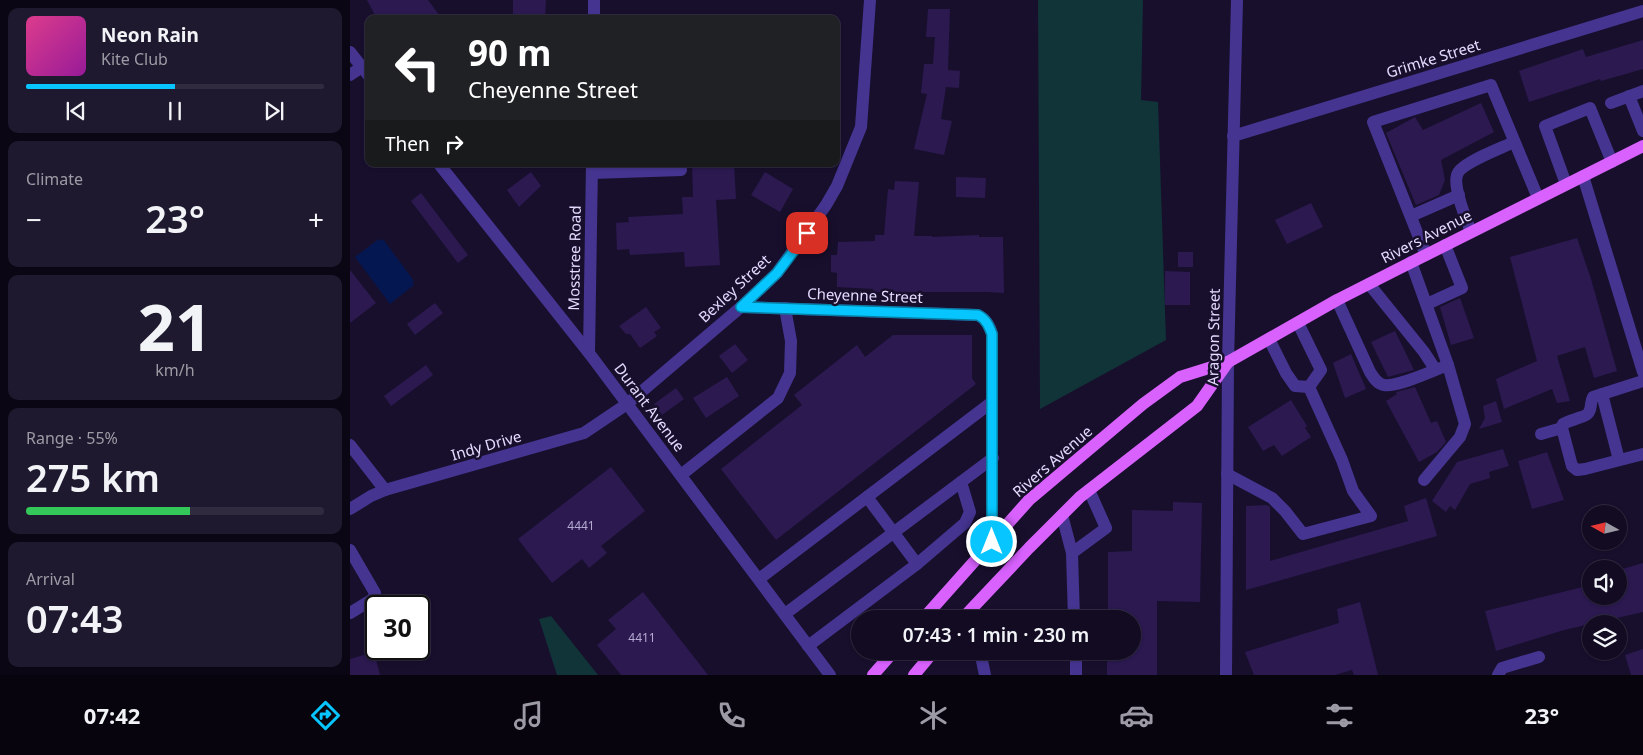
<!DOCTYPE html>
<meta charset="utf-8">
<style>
:root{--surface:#120b22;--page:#1f192f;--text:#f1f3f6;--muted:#9c9ba5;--line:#312b40;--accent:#07c6ff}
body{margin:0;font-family:"Noto Sans",sans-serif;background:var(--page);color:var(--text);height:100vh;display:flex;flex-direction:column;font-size:19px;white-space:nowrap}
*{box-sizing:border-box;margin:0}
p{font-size:16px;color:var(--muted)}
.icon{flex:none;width:28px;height:28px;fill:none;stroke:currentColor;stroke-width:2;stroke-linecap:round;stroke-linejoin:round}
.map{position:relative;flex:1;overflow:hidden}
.drawer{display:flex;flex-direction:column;gap:8px;padding:8px;background:#0a0613;width:350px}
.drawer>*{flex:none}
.banner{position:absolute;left:15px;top:15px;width:475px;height:152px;border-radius:10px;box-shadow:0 1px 4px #0004,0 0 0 1px var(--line);background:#202124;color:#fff;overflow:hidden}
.needle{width:32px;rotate:278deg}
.tools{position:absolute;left:1232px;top:505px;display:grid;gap:10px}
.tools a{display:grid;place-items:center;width:45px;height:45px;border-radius:50%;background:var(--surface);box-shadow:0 1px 4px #0004,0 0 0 1px var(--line);font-size:25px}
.speed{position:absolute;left:15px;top:595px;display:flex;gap:10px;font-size:25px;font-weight:700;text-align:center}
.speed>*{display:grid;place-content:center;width:65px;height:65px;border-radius:50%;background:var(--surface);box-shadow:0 1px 4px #0004,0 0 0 1px var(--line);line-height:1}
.speed .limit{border:2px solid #111;border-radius:8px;background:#fff;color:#111}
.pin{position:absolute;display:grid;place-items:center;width:42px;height:42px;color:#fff;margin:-21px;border-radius:10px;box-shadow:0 2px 8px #0006}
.me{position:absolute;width:55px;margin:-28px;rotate:0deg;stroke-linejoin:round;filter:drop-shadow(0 0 4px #0008)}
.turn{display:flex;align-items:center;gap:18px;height:105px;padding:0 20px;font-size:22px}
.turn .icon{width:65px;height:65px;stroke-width:2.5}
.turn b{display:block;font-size:35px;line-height:42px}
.then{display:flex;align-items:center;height:48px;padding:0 20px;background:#0003;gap:10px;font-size:19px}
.big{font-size:38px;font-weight:600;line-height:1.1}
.drawer .widget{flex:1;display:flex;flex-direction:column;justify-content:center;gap:8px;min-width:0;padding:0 18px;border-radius:10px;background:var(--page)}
.drawer .dial{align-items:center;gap:0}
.dial b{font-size:65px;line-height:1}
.song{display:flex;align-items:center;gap:15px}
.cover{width:60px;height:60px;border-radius:8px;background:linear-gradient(135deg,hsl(330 70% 55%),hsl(300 70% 35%))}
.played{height:5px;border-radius:2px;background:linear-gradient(90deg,var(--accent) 50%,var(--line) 50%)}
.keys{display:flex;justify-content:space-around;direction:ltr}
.heat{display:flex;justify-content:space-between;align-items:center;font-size:28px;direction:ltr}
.charge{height:8px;border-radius:4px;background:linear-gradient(90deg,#34c759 55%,var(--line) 0)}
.trip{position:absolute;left:501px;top:610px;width:290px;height:50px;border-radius:25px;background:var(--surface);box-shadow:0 1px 4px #0004,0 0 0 1px var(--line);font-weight:600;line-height:50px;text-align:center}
.menu{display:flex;height:80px;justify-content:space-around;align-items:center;background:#07040e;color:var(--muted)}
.menu .icon{width:35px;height:35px}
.menu .on{color:var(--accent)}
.menu b{font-size:22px;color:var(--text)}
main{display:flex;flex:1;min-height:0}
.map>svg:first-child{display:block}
</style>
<main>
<section class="drawer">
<div class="widget">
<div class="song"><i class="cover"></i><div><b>Neon Rain</b><p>Kite Club</p></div></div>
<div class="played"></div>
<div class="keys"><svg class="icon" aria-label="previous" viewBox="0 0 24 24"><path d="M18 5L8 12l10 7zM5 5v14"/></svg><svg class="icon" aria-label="pause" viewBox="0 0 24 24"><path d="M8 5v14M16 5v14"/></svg><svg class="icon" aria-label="next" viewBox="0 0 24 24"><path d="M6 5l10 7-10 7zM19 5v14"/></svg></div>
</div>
<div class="widget"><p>Climate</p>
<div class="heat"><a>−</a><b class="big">23°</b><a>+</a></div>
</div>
<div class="widget dial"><b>21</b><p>km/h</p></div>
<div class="widget"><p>Range · 55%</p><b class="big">275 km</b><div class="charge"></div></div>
<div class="widget"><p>Arrival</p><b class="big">07:43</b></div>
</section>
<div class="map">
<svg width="1293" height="675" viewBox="0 0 1293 675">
<rect width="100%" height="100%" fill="#180f2d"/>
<g fill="#113438">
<polygon points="688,0 793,0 791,100 808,102 816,340 690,409"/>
<polygon points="201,616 248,675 207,675 189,619"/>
</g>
<polygon fill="#051750" points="29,239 31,241 33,239 64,281 62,282 64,285 40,304 5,257"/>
<g fill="#2b1950">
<polygon points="17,0 78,0 92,19 27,19"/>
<polygon points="163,0 196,0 195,19 163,19"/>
<polygon points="578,9 600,9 598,70 610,71 609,88 596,87 591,119 602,121 594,155 564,149 577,94 571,93 574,64 583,64 585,37 576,37"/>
<polygon points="1293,40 1293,69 1251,81 1250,79 1179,102 1169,71 1233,49 1236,57"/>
<polygon points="1131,103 1144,132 1091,160 1095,180 1089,195 1066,205 1036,133 1065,117 1073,130"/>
<polygon points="342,164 384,164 386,199 366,200 370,265 335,267 334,252 280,255 279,249 267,250 266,223 279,222 278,217 333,214 332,197 343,197"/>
<polygon points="181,172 191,186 169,207 157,190"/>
<polygon points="415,172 443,189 430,212 401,195"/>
<polygon points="606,177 636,178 635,198 606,197"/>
<polygon points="545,181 569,182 564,236 582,236 582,237 629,235 629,237 653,237 654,293 636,292 523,292 523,289 487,287 487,273 481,272 481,255 487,255 488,242 525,241 525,235 534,235 538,189 544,190"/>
<polygon points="71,193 118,255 108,263 61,201"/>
<polygon points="961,203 973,227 937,244 925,220"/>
<polygon points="1227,238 1241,279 1267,371 1244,378 1235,347 1207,356 1220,401 1207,403 1202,389 1154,409 1146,379 1187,361 1160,257"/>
<rect x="828" y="252" width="15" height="15"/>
<polygon points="0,270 26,303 0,323"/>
<polygon points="815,271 840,272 840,305 815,305"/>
<polygon points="1110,298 1124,338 1101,345 1090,307"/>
<polygon points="85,303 93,313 65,335 57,324"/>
<polygon points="296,307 311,328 304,332 307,336 290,348 280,334 276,334 269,326"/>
<polygon points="1045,331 1064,370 1038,377 1021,342"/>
<polygon points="543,335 622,335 622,378 626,384 426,540 371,469 452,405 444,395 507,345 515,357"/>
<polygon points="385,344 398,360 382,373 369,356"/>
<polygon points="1001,354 1016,389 995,398 983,363"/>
<polygon points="76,365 83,375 41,406 34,396"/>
<polygon points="377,377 389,396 356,418 343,398"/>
<polygon points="1065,387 1081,423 1087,421 1096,442 1087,452 1069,462 1036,401 1047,394 1046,392"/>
<polygon points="326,388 334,399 312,415 304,404"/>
<polygon points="941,400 957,426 955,428 961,437 932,456 924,445 913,451 898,427"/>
<polygon points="1146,401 1152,422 1129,429 1135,418 1133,406"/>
<polygon points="1153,449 1159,466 1139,472 1140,478 1120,484 1105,510 1100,506 1096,512 1082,501 1107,462"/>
<polygon points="1197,452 1214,500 1182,509 1168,461"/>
<polygon points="261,467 295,511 251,546 257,553 239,568 232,559 202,583 168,539"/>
<polygon points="1076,498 1087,536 896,590 896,506 917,505 920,507 920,561 1058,521 1054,506"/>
<polygon points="823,502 852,503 850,602 807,601 807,675 757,675 757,651 782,651 782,619 758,619 758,552 782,551 782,510 823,511"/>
<polygon points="1293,563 1293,612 1214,630 1146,651 1135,611 1241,585 1241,596 1269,596 1269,570"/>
<polygon points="293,592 358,675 271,675 247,645 266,629 258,620"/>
<polygon points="1010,602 1028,675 1004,675 1002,670 985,675 904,675 895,652 989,623 987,609"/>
<polygon points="1293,649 1293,675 1281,675 1275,655"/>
<polygon points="24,652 30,675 0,675 0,659"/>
</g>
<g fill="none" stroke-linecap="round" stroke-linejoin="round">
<g stroke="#453591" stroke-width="12">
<polyline points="244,19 244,0"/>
<polyline points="0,52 19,76"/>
<polyline points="0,75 12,67"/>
<polyline points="1279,96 1293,131"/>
<polyline points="1261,103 1293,91"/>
<polyline points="883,136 1293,11"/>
<polyline points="89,164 239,353 480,675"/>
<polyline points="242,173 331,170 330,164"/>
<polyline points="1233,176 1293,372"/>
<polyline points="1216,184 1195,126 1240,108 1262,162"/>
<polyline points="1061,216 1109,195"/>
<path d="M1121,232C1116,219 1103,188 1107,175C1110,163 1152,148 1164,142"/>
<polyline points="1076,255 1023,122 1141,85 1188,198"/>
<polyline points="1061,262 1098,365 1115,424 1110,437 1074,480"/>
<polyline points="1019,284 1074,352 1085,369"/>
<path d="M987,300L1020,372C1023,377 1027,384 1034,385C1049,387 1082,371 1098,365"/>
<polyline points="1077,304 1112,288 1095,245"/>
<path d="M391,307L628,315C636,319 640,326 642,334V542"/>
<polyline points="948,323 971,370 959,387"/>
<polyline points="239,353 242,164"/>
<path d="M1293,381L1243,397C1240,402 1242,407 1239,412C1237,417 1219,420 1213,424L1212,428L1222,466L1227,470L1235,469L1293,454"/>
<polyline points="1252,394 1269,460"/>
<polyline points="1191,434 1212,428"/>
<polyline points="0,445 35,490"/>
<polyline points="877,474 922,498 935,511 953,534 1021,516 1003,491 992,460 959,387 945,386 936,373 919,339"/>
<polyline points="331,475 428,398 440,373 441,341 435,308"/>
<polyline points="0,509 21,496 35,490 234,433 277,404 391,307 427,273 476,205 487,186 511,127 520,0"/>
<polyline points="712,515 722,553 724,619"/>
<polyline points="0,550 25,593 23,599 0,613"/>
<polyline points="722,553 756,528 739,490"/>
<polyline points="567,564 615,523 620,512 611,482"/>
<polyline points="409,579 642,402"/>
<polyline points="435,614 643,458"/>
<polyline points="458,646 567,564 517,497"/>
<polyline points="630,651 635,675"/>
<polyline points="726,651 726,675"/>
<polyline points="876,675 878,362 887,0"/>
<polyline points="1148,675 1152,668 1189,657"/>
</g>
<g stroke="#d962ff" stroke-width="12">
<polyline points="573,619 679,500 793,404 830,377 878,362 987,300 1046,270 1293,146"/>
<polyline points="612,619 679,548 730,497 847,406 878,362"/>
<polyline points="523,675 544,651"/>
<polyline points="564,675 584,651"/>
</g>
</g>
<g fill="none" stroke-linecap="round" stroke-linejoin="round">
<defs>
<path id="route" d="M457,233L427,273L391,307L628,315C636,319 639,326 642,334V542"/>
</defs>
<use href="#route" stroke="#0581a6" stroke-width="12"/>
<use href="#route" stroke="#07c6ff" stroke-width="9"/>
</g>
<g text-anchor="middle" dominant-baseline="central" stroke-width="5" stroke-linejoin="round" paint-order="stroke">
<g font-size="12" fill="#b6aad3">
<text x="231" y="525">4441</text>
<text x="292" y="637">4411</text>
</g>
<g font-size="15" fill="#e4dbff" stroke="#180f2d">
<text transform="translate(1083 58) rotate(-17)">Grimke Street</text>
<text transform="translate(1076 236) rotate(-27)">Rivers Avenue</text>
<text transform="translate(224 258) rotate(-89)">Mosstree Road</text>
<text transform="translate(384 288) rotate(-43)">Bexley Street</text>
<text transform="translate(515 295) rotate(2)">Cheyenne Street</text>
<text transform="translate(863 337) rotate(-89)">Aragon Street</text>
<text transform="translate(300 407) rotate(53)">Durant Avenue</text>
<text transform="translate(136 445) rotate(-16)">Indy Drive</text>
<text transform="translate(702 461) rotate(-41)">Rivers Avenue</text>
</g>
</g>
</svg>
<div class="tools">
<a><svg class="needle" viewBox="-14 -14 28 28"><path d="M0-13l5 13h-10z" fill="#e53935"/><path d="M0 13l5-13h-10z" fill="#9c9ba5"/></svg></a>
<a><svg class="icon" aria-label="sound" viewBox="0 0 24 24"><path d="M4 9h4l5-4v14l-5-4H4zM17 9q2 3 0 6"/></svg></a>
<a><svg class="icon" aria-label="layers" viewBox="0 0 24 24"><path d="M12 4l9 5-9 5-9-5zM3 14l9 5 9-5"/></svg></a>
</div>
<div class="speed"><div class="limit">30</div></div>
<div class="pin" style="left:457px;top:233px;background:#d93025"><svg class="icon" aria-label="arrive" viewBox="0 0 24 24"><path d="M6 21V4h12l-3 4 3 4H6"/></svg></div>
<svg class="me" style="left:642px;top:542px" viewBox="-20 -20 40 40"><circle r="17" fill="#07c6ff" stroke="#fff" stroke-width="3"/><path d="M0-11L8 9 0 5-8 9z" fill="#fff"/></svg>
<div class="trip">07:43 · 1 min · 230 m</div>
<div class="banner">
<div class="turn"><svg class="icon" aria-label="left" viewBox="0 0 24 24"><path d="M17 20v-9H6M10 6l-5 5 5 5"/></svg><div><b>90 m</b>Cheyenne Street</div></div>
<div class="then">Then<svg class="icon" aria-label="right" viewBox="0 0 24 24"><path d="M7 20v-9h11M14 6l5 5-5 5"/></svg></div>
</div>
</div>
</main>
<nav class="menu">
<b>07:42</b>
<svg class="icon on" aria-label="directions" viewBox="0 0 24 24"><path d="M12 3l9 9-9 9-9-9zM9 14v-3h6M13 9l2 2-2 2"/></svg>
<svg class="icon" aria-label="music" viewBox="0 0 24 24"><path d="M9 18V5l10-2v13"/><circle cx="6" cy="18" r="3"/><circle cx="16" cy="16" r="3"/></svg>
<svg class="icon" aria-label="phone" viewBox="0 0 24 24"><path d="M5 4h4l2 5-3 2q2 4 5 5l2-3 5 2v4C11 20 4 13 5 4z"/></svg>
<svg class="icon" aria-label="climate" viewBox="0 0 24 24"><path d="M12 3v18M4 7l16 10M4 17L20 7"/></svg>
<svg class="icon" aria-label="car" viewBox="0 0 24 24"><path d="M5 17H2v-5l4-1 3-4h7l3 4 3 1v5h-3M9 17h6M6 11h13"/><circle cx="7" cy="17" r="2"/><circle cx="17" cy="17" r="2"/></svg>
<svg class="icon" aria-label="filters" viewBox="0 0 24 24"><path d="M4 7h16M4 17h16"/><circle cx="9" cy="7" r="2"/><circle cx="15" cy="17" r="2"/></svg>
<b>23°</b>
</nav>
